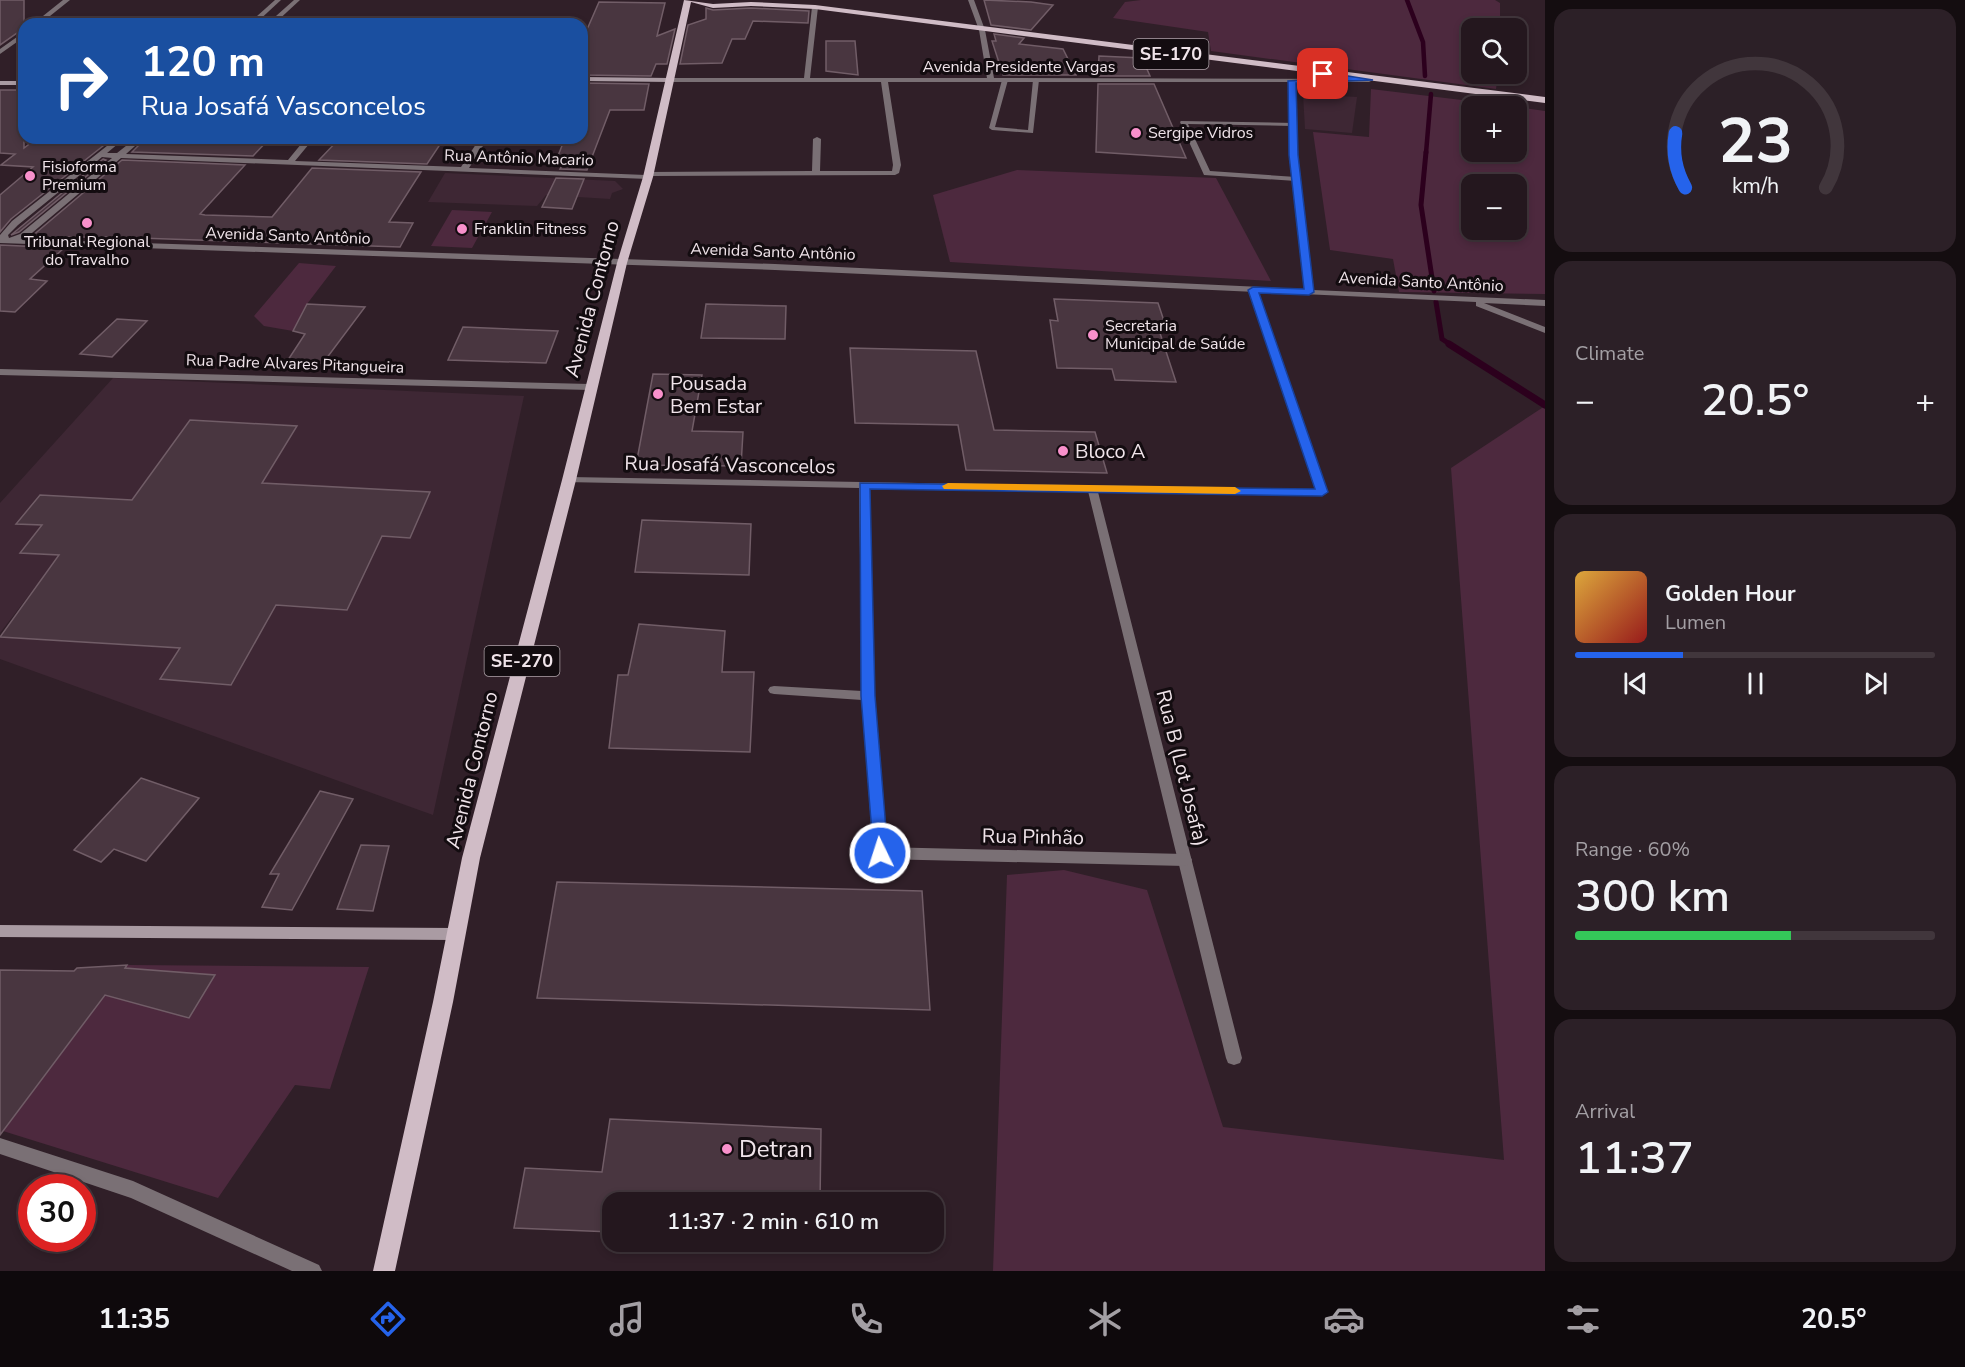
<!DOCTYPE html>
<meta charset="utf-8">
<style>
:root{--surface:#24171e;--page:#2c2027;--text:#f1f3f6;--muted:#a39fa4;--line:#41363c;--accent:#2563eb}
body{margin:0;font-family:"Nunito Sans",sans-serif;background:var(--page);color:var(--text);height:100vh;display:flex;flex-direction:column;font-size:22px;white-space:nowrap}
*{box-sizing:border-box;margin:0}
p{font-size:20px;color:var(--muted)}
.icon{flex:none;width:33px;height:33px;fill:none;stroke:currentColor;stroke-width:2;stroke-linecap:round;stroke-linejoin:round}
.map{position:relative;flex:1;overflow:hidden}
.details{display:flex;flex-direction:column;gap:9px;padding:9px;background:#140d10;width:420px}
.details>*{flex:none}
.hud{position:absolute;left:18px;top:18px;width:570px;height:126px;border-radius:18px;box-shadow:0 3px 9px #0003,0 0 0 2px var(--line);background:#1a4fa0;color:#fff;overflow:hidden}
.tools{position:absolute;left:1461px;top:18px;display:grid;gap:12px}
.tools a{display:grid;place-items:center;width:66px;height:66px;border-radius:12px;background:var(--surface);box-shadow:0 3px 9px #0003,0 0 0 2px var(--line);font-size:30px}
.speed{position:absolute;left:18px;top:1174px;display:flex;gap:12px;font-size:30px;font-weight:700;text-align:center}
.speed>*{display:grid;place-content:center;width:78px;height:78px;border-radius:50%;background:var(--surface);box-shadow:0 3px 9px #0003,0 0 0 2px var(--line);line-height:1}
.speed .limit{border:9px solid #d22;background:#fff;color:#111}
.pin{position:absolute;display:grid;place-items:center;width:51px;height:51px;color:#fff;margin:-26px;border-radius:12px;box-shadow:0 3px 9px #0006}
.me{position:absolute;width:66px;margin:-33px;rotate:356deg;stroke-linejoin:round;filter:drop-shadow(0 0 4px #0008)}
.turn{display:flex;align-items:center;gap:21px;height:126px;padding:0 24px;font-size:27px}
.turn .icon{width:78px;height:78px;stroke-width:2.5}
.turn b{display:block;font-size:42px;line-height:51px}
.big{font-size:45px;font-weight:600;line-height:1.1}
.details .tile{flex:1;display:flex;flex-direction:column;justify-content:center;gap:9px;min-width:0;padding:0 21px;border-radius:18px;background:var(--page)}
.details .dial{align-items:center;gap:0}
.dial svg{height:156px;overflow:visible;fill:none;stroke:var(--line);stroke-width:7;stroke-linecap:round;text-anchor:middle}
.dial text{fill:var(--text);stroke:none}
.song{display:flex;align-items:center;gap:18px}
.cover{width:72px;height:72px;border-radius:9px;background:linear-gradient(135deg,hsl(40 70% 55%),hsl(0 70% 35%))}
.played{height:6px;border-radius:3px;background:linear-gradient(90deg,var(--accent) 30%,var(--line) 30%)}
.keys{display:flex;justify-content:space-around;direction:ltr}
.heat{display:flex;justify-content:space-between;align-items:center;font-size:33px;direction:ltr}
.charge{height:9px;border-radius:4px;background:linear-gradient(90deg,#34c759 60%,var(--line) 0)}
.trip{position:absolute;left:602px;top:1192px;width:342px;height:60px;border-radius:18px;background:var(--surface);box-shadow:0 3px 9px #0003,0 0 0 2px var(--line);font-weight:600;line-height:60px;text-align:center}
.dock{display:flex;height:96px;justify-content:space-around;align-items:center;background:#0e090c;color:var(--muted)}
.dock .icon{width:42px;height:42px}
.dock .selected{color:var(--accent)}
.dock b{font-size:27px;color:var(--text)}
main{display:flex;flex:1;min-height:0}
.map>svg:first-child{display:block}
</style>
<main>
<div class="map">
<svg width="1545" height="1271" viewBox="0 0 1545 1271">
<rect width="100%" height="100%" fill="#301f28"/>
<g fill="#3e2734" fill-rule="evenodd">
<polygon points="1303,94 1357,97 1352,133 1305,129"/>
<polygon points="445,173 615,181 623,189 612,193 610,199 546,195 537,206 428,202"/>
<path d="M113,378L524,396L433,815L0,659V637L168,648L183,623L186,600L347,610L217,516L410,537L430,493L263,483L231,497L269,472L297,426L190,420L158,464L204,504L39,495L16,523L42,525L20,553L167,562L147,592L36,586L0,633V503ZM202,613L269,619L231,685L161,679Z"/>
</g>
<g fill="#4d293e" fill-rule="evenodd">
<polygon points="1141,0 1495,0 1500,3 1500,28 1472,28 1472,74 1498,74 1496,89 1211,51 1208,32 1113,18 1125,2"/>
<path d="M1371,89L1511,106H1472V152H1516L1517,107L1545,111V294L1399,292L1393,259L1330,250L1313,132L1369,137ZM1516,184V230H1472V184Z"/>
<polygon points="1017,170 1216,178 1271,281 950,262 933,195"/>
<polygon points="452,210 492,212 472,248 431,246"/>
<polygon points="299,263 336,266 307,304 293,331 264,326 254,316"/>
<polygon points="1545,406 1545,1271 993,1271 1007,875 1064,870 1147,890 1223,1127 1504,1160 1451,468"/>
<polygon points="127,965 369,967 330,1089 295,1085 218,1198 3,1131"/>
</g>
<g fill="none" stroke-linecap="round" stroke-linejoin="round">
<g stroke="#2c001d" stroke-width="4.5">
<polyline points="1407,0 1423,42 1425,76"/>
<polyline points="1426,153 1431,94"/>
</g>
<g stroke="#2c001d" stroke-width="5">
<polyline points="1426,152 1421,205 1434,291"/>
<polyline points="1436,302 1442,339 1451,345"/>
</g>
<polyline stroke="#2c001d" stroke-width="7" points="1449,344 1545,405"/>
</g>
<g fill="#493640" stroke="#715d67" stroke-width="1.5">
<polygon points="0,0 24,0 24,28 0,45"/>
<polygon points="984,0 1031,2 1053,5 1031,30 991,25"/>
<polygon points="599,2 665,3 657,36 675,29 667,64 656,64 651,76 582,75 582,41"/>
<polygon points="706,8 713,10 751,8 809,11 808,23 753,21 745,39 732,39 722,63 680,64 688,25 706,19"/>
<polygon points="994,34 1024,38 1019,44 1063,49 1076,75 1003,75 992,41 996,41"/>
<polygon points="826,41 855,41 858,75 826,71"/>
<polygon points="1099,56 1142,58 1150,76 1098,76"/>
<polygon points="582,83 649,84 644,110 610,110 587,170 560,169 562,166 554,166 565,138 582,138"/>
<polygon points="1098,84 1154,84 1186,158 1096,152"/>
<polygon points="0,90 24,90 24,148 36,139 76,141 79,138 113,138 11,219 0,232 0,195 33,167 1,165 15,154 0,153"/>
<polygon points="146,138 270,138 253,156 132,152"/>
<polygon points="340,138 398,138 443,140 427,164 319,160"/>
<polygon points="103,159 106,160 19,232 11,235"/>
<polygon points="122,160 245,165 200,214 205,215 272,217 312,168 421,172 389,222 413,223 400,247 109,237 31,237"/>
<polygon points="556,178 584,179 572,209 542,207"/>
<polygon points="0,245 64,248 30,279 47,281 15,312 0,311"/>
<polygon points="1054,299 1158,303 1166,327 1158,327 1176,382 1115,380 1112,369 1057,368 1050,320 1058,321"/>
<polygon points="307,304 365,307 323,363 286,363 305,334 293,331"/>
<polygon points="706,304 786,306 785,339 701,338"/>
<polygon points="117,319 147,321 112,357 80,354"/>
<polygon points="463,327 558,331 546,363 448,360"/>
<polygon points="850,348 976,351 994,430 1095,432 1107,473 966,470 958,425 855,423"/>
<polygon points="653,374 702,375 692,431 743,432 741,466 636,465"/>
<polygon points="190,420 297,426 262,483 430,492 410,538 382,536 347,610 276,605 231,685 160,679 180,648 0,637 59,555 20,553 42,525 16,524 40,495 132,500"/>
<polygon points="642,520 751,524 749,575 635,572"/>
<polygon points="639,624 725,631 722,672 754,672 750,752 609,748 618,675 628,675"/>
<polygon points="141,778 199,798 146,861 114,849 101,862 74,850"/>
<polygon points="320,791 353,799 292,910 262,907 279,874 270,874"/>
<polygon points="361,845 389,846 373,911 337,909"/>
<polygon points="557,882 922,891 930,1010 537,998"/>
<polygon points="127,965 125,968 215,975 189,1018 105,995 0,1135 0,970 74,971 77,968"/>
<polygon points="610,1119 821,1129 820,1203 612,1203 612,1232 514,1228 525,1168 602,1172"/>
</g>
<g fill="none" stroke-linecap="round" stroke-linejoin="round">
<polygon fill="#7a7075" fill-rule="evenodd" points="1005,78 1008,80 995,127 1028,130 1033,80 1036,78 1039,80 1033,133 992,130 989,128 1002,80"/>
<g fill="#7a7075" fill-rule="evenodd">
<polygon points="63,0 70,0 40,24 33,24"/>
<polygon points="275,0 281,0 255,24 248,24"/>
<polygon points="294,0 300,0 274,24 267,24"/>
<path d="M968,0H974L985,30L994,78L1371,79V81L1369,82H1295L1297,155L1313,290L1545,300V306L1484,303L1545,327V333L1476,306V302L775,270L0,243V235L12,221L117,138H125L107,153H117L136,138H144L126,154L288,160L306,138H314L295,161L461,167L480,138H488L469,168L646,175L649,172L812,171L813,139L817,137L821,139L820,171H892L893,165L881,82H670L667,80L670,78H804L812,7L815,5L818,7L810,78H987L979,30ZM888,82H1289V155L1304,289L775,264L20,239L26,238L121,158L648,179L651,176L895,175L899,173L901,165ZM102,157L112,158L20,234L9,238L8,235L18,225Z"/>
<polygon points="24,32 24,37 0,54 0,49"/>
<polygon points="569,477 1326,490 1327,492 1326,494 1322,495 1098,492 1242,1058 1240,1063 1234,1065 1228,1063 1226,1058 1088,491 869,488 874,696 887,853 885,857 880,859 875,857 873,853 862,700 774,694 770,693 768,690 770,687 774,686 862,691 859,488 565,482 564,480"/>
<polygon points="0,1138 133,1181 319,1265 322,1271 292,1271 131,1198 0,1154"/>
</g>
<g fill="#7a7075" fill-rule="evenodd">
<polygon points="1181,121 1294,123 1295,124 1292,126 1188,124 1210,171 1296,177 1300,179 1296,181 1204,175 1180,122"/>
<polygon points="1253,287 1257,290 1327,492 1326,494 1318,494 1317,492 1249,290"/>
<polygon points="0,369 590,384 595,387 590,390 0,375"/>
<polygon points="880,847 1185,854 1190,856 1192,860 1190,864 1185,866 880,859 875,857 873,853 875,849"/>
</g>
<g fill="#aa9ba3" fill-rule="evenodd">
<polygon points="582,77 670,78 673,80 670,82 582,81"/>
<rect x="0" y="81" width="24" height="4"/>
<polygon points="0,925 456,928 461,930 463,934 461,938 456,940 0,937"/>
</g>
<polygon fill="#d0bcc6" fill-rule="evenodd" points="684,0 713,4 751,2 815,5 1545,97 1545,103 815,9 751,6 713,8 691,2 653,177 627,263 576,480 480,858 453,1002 395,1271 373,1271 433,1002 462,858 562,480 617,263 643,177"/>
</g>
<polygon fill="#2563eb" stroke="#184099" stroke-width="1.5" points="1323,72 1373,80 1296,83 1298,155 1314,292 1309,295 1259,293 1328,492 1322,496 870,489 875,696 888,853 885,858 874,858 861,696 860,483 1315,489 1248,290 1253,287 1304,289 1289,155 1288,81 1338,78 1321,75"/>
<polygon fill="#f59e0b" points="948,483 1235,487 1241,491 1235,494 944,489 942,486"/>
<g fill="#f890cb" stroke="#130c10" stroke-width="2">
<circle cx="1136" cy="133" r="6"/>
<circle cx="30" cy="176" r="6"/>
<circle cx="87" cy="223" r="6"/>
<circle cx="462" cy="229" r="6"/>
<circle cx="1093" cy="335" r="6"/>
<circle cx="658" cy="394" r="6"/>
<circle cx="1063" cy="451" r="6"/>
<circle cx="727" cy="1149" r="6"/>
</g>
<g text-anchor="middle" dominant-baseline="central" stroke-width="6" stroke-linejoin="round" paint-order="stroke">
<g font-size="16" fill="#f0e4ea" stroke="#130c10">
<text x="1019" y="67">Avenida Presidente Vargas</text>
<text transform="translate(519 158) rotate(2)">Rua Antônio Macario</text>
<text transform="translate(288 236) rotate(2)">Avenida Santo Antônio</text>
<text transform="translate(773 252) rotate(2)">Avenida Santo Antônio</text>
<text transform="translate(1421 282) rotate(3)">Avenida Santo Antônio</text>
<text transform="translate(295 364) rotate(2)">Rua Padre Alvares Pitangueira</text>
</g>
<g font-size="16" fill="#f0e4ea" stroke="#130c10" text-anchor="start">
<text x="1148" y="133">Sergipe Vidros</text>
<text x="42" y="167">Fisioforma<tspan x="42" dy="18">Premium</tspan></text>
<text x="474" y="229">Franklin Fitness</text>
<text x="87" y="242" text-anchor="middle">Tribunal Regional<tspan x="87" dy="18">do Travalho</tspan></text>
<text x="1105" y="326">Secretaria<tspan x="1105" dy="18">Municipal de Saúde</tspan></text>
</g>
<g fill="#130c10" stroke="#aea3a9" stroke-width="1.5">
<rect x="1133.5" y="39" width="75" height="30" rx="4.5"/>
<rect x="484.5" y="646" width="75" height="30" rx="4.5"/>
</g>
<g font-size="18" font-weight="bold" fill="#f0e4ea">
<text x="1171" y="54">SE-170</text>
<text x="522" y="661">SE-270</text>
</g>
<g font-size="20" fill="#f0e4ea" stroke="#130c10">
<text transform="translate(592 299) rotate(-75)">Avenida Contorno</text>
<text transform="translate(730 465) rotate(1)">Rua Josafá Vasconcelos</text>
<text transform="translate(1182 768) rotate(76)">Rua B (Lot Josafa)</text>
<text transform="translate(472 770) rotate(-76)">Avenida Contorno</text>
<text transform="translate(1033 837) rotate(1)">Rua Pinhão</text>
</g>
<g font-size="20" fill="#f0e4ea" stroke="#130c10" text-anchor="start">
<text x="670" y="383">Pousada<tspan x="670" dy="23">Bem Estar</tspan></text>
<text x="1075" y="451">Bloco A</text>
</g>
<g font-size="24" fill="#f0e4ea" stroke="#130c10" text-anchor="start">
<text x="739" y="1149">Detran</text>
</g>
</g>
</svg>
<div class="tools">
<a><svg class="icon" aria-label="search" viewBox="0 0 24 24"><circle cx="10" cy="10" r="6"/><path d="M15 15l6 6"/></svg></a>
<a>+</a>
<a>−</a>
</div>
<div class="speed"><div class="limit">30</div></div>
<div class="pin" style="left:1323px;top:74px;background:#d93025"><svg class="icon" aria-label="arrive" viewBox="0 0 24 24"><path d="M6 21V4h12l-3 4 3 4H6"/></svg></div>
<svg class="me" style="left:880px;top:853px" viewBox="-20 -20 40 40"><circle r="17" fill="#2563eb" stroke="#fff" stroke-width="3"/><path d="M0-11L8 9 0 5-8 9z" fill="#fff"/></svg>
<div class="trip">11:37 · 2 min · 610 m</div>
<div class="hud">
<div class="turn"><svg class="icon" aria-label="right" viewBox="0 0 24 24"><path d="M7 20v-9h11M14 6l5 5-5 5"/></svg><div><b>120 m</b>Rua Josafá Vasconcelos</div></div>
</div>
</div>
<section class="details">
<div class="tile dial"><svg viewBox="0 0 100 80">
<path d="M14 69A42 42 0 1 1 86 69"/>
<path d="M14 69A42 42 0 0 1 9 41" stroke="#2563eb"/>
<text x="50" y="56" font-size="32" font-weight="700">23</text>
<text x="50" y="72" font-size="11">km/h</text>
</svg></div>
<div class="tile"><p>Climate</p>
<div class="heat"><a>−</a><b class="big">20.5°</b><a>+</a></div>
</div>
<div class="tile">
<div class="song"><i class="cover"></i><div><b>Golden Hour</b><p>Lumen</p></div></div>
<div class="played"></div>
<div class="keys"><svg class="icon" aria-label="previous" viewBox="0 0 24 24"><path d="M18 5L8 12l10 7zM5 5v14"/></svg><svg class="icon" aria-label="pause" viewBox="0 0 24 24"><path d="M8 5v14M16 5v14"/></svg><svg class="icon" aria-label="next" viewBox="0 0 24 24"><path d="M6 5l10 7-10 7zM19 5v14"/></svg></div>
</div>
<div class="tile"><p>Range · 60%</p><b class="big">300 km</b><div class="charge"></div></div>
<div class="tile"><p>Arrival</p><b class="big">11:37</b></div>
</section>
</main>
<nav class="dock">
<b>11:35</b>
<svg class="icon selected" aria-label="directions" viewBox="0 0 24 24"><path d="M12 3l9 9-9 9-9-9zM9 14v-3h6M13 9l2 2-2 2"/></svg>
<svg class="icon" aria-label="music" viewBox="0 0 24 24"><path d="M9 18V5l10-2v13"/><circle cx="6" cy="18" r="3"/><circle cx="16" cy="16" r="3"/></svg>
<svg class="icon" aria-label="phone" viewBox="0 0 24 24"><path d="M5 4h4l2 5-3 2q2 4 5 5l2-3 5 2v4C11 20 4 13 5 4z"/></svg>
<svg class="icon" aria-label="climate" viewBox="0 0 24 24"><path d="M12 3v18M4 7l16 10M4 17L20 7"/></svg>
<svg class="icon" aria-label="car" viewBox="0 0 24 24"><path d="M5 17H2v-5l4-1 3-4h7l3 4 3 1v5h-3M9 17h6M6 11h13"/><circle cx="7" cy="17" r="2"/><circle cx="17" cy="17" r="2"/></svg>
<svg class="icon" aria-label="filters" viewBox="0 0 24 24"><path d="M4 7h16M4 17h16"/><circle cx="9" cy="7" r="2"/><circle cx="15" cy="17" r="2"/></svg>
<b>20.5°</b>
</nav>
